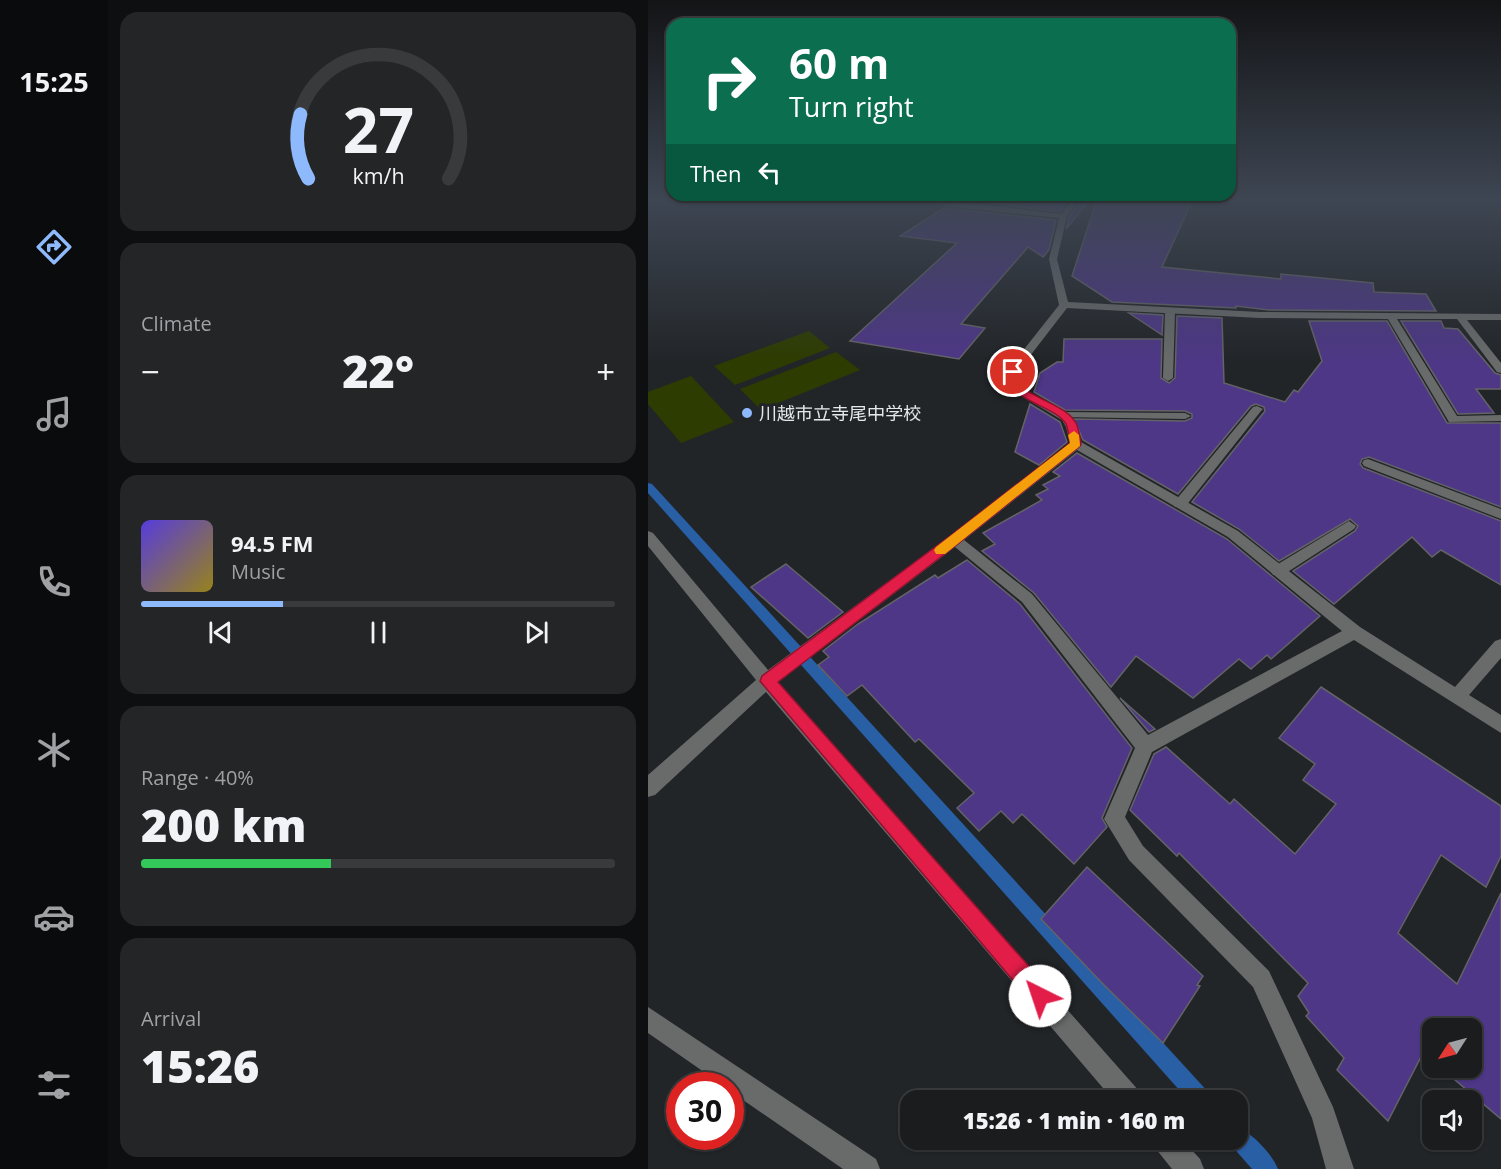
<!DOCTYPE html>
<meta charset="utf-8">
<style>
:root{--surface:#1a1c1e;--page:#232527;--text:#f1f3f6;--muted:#9fa1a4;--line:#383a3c;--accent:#8eb9fd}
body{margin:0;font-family:"Open Sans","Noto Sans JP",sans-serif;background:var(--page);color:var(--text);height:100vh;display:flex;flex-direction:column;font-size:22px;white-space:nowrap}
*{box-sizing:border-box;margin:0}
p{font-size:20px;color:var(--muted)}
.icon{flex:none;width:33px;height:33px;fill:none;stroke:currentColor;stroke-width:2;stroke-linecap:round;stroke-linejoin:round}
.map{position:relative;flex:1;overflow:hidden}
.details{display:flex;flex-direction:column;gap:12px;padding:12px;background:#0e0f10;width:540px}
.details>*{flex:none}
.top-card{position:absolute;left:18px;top:18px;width:570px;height:183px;border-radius:18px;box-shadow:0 2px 4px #0004,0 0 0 2px var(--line);background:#0b6e4f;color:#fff;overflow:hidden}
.needle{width:39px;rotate:234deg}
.controls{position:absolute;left:774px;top:1018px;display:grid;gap:12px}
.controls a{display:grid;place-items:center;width:60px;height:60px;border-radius:12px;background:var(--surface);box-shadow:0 2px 4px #0004,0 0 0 2px var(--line);font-size:30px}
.speed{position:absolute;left:18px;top:1072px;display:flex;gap:12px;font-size:30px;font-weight:700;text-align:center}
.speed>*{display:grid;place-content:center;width:78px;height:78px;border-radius:50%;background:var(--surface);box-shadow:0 2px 4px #0004,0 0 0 2px var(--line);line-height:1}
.speed .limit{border:9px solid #d22;background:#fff;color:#111}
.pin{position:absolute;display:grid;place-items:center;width:51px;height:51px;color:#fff;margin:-26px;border:3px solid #fff;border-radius:50%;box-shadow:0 2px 6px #0007}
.me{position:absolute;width:66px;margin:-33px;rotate:319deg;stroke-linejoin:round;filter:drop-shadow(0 0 4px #0008)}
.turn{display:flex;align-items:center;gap:21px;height:126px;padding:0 24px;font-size:27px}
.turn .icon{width:78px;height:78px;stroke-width:2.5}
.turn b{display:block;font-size:42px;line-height:51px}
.then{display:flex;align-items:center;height:57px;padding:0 24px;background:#0003;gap:12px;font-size:22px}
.big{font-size:45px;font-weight:800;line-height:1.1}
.details .widget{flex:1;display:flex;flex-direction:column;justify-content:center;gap:9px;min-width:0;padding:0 21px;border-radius:18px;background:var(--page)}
.details .dial{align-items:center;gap:0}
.dial svg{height:156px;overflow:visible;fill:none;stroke:var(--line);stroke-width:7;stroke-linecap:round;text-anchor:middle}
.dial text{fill:var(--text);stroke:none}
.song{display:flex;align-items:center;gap:18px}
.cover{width:72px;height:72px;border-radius:9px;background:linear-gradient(135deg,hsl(250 70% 55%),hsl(50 70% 35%))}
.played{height:6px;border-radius:3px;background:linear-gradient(90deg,var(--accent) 30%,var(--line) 30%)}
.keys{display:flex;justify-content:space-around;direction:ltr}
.heat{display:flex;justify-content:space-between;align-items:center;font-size:33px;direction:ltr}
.charge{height:9px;border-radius:4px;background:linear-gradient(90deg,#34c759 40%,var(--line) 0)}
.trip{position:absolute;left:252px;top:1090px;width:348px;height:60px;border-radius:18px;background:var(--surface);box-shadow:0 2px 4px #0004,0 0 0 2px var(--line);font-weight:800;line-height:60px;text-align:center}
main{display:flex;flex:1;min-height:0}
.dock{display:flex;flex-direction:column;width:108px;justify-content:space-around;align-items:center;background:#0a0b0c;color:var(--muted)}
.dock .icon{width:42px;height:42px}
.dock .active{color:var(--accent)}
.dock b{font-size:27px;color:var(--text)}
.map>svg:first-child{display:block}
</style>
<main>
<nav class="dock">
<b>15:25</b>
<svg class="icon active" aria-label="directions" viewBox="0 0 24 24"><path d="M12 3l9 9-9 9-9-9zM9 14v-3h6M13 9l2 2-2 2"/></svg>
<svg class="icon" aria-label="music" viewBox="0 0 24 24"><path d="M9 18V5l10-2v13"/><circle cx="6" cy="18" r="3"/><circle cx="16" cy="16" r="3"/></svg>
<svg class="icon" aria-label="phone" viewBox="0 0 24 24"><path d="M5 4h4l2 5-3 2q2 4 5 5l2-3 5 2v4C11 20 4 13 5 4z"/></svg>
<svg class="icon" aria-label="climate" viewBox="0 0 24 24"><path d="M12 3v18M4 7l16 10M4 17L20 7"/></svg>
<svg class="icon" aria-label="car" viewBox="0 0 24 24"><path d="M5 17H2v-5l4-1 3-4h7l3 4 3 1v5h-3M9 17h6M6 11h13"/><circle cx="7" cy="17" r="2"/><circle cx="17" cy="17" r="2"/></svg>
<svg class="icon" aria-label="filters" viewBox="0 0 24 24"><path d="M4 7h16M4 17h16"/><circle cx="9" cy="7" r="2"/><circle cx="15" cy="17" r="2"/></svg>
</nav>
<section class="details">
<div class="widget dial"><svg viewBox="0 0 100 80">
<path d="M14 69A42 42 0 1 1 86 69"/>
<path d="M14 69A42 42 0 0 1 10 36" stroke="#8eb9fd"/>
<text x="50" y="56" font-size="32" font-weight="700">27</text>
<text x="50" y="72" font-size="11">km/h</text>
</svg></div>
<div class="widget"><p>Climate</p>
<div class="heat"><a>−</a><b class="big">22°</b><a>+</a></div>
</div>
<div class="widget">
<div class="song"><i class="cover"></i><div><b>94.5 FM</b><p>Music</p></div></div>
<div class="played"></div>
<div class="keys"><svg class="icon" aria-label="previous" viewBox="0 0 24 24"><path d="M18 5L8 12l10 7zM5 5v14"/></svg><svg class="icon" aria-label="pause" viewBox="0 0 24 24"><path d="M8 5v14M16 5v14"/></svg><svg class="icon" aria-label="next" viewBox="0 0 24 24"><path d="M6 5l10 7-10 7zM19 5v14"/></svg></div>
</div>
<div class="widget"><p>Range · 40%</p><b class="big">200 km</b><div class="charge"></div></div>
<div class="widget"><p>Arrival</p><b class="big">15:26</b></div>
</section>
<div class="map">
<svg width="853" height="1169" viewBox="0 0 853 1169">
<rect width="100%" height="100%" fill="#222528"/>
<g fill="#2d3c00">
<polygon points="161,331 182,348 87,385 66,366"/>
<polygon points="188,352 212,370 113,410 92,389"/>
<polygon points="43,376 86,422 33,443 0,404 0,392"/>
</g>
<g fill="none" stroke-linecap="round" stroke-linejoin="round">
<g fill="#295fa5" fill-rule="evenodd">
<polygon points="0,483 4,484 562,1094 565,1101 541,1101 0,493"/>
<path d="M590,1127C605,1134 624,1154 630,1169H604L583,1145L580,1140H590Z"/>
</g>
</g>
<g fill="#4d3786" stroke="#646368" stroke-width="1.5">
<polygon points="310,199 422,199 412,212"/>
<polygon points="434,199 443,199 418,229 421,217"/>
<polygon points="449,199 545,199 514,267 633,279 633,274 725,283 726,292 778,294 788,311 621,310 588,306 588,308 464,302 424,276"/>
<polygon points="296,208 408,220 401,250 395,257 380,247 313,324 337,328 311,359 202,341 309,243 252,236"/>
<polygon points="481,313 515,315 514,335"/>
<polygon points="529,316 574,318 576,383 637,402 646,390 650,392 674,361 661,321 739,321 799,423 853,423 853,507 721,457 714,459 712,464 715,468 853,521 853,585 793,550 784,557 764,537 686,604 645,571 707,531 710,526 702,519 631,561 591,529 544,502 617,411 616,407 608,404 603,406 530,494 435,440 426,419 537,421 544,418 544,414 537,411 417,410 386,392 392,373 409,362 415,362 416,339 514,339 513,378 521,383 527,378"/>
<polygon points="753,321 793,321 796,328 810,329 847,373 853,375 853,389 828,389 846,413 810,414"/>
<polygon points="382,404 412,422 419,442 391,465 367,452"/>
<polygon points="429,453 579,539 672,616 623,659 619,655 603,669 591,659 545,698 488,656 463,687 386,593 334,551 347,544 335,533 394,500 388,495 400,489 395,485 412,476 405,472"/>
<polygon points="319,560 372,604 484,748 454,818 459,827 426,864 374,814 365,823 353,811 331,831 309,808 326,793 271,739 267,742 214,685 199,696 170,665 181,657 175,651 210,624 287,575 290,578"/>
<polygon points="138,564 195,612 160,638 103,587"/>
<polygon points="673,687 853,806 853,856 838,887 793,855 750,933 809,984 853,893 853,1119 793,1068 824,1068 824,1029 784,1029 784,1061 775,1053 740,1121 689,1070 696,1058 658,1016 661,1013 650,996 660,983 531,853 529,856 482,810 506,754 518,747 582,804 586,799 647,854 688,804 655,780 667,764 631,738"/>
<polygon points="472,698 507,729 501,732"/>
<polygon points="439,867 555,976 549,985 552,986 515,1043 456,985 393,919"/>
</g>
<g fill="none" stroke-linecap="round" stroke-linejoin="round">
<g fill="#686b6a" fill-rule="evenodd">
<polygon points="522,309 527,312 525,378 520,381 515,378 517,312"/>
<polygon points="609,406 615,409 613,411 537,507 527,507 525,504 527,501 605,407"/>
<polygon points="415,412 537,413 543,416 537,419 411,417 411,413"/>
<polygon points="720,459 853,509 853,519 716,466 714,463 716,460"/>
<polygon points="701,521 708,526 706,529 635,575 625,575 623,571 625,567"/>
</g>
<g fill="#686b6a" fill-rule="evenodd">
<path d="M285,199L413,214L425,199H432L419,216L409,259L420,302L612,312L853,314V320H819L853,363V373L849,372L809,319H749L809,416L853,415V421L801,422L740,319L612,318L419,308L375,365L368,379C391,409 423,397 433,442L590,531L712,627L807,687L847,641L853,639V658L821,695L853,715V733L706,640L504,752L477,817L495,846L621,971L685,1107L706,1169H678L664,1118L605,987L481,860L456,819L487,748L374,602L307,547L130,682L492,1092L496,1101H466L118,692L7,795L0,797V775L108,680L0,546V531L5,533L120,670L302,536L422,443L418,427L414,420L372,395L358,379L366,362L411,305L401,259L411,218L297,206ZM429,450L580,537L694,631L500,735L384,594L316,540Z"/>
<polygon points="0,1007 228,1159 232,1169 195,1169 82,1091 82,1086 76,1086 0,1033"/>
<polygon points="504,1140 535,1140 552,1159 556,1169 524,1169 508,1149"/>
</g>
</g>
<linearGradient id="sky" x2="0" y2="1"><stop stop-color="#131416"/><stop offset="0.55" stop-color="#3e4653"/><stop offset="1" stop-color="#3e4653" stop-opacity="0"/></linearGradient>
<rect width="853" height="362" fill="url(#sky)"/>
<path fill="#e11d48" stroke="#92132f" stroke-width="1.5" d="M361,370L369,372L368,379C380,400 419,403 429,425C431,431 432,438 433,444L432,446L311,543L130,682L400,988L403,996L400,1004L392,1007L385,1004L112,681L114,676L302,536L422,443C421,437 420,429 418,424C407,406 371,404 358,379Z"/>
<polygon fill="#f59e0b" points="426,431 431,435 432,446 297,554 288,554 286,550 288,547 422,443 420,435"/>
<circle fill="#8eb9fd" stroke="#222528" stroke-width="2" cx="99" cy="413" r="6"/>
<g text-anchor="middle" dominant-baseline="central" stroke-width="6" stroke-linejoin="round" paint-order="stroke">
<g font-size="18" fill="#e5e7e9" stroke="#222528" text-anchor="start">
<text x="111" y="413">川越市立寺尾中学校</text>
</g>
</g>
</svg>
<div class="controls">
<a><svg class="needle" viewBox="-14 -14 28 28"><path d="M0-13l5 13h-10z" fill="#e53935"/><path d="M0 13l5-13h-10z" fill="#9fa1a4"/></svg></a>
<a><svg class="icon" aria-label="sound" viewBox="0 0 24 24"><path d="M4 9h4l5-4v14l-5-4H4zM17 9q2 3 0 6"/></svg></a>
</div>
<div class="speed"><div class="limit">30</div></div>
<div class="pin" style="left:365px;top:372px;background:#d93025"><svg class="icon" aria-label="arrive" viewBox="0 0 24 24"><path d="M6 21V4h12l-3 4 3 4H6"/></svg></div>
<svg class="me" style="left:392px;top:996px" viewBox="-20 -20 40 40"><circle r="19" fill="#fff"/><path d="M0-13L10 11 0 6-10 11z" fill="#e11d48"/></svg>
<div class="trip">15:26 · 1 min · 160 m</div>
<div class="top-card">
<div class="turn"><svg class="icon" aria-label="right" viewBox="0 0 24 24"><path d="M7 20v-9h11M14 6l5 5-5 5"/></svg><div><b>60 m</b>Turn right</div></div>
<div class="then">Then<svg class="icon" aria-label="left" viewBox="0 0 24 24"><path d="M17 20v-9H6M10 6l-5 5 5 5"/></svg></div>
</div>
</div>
</main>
